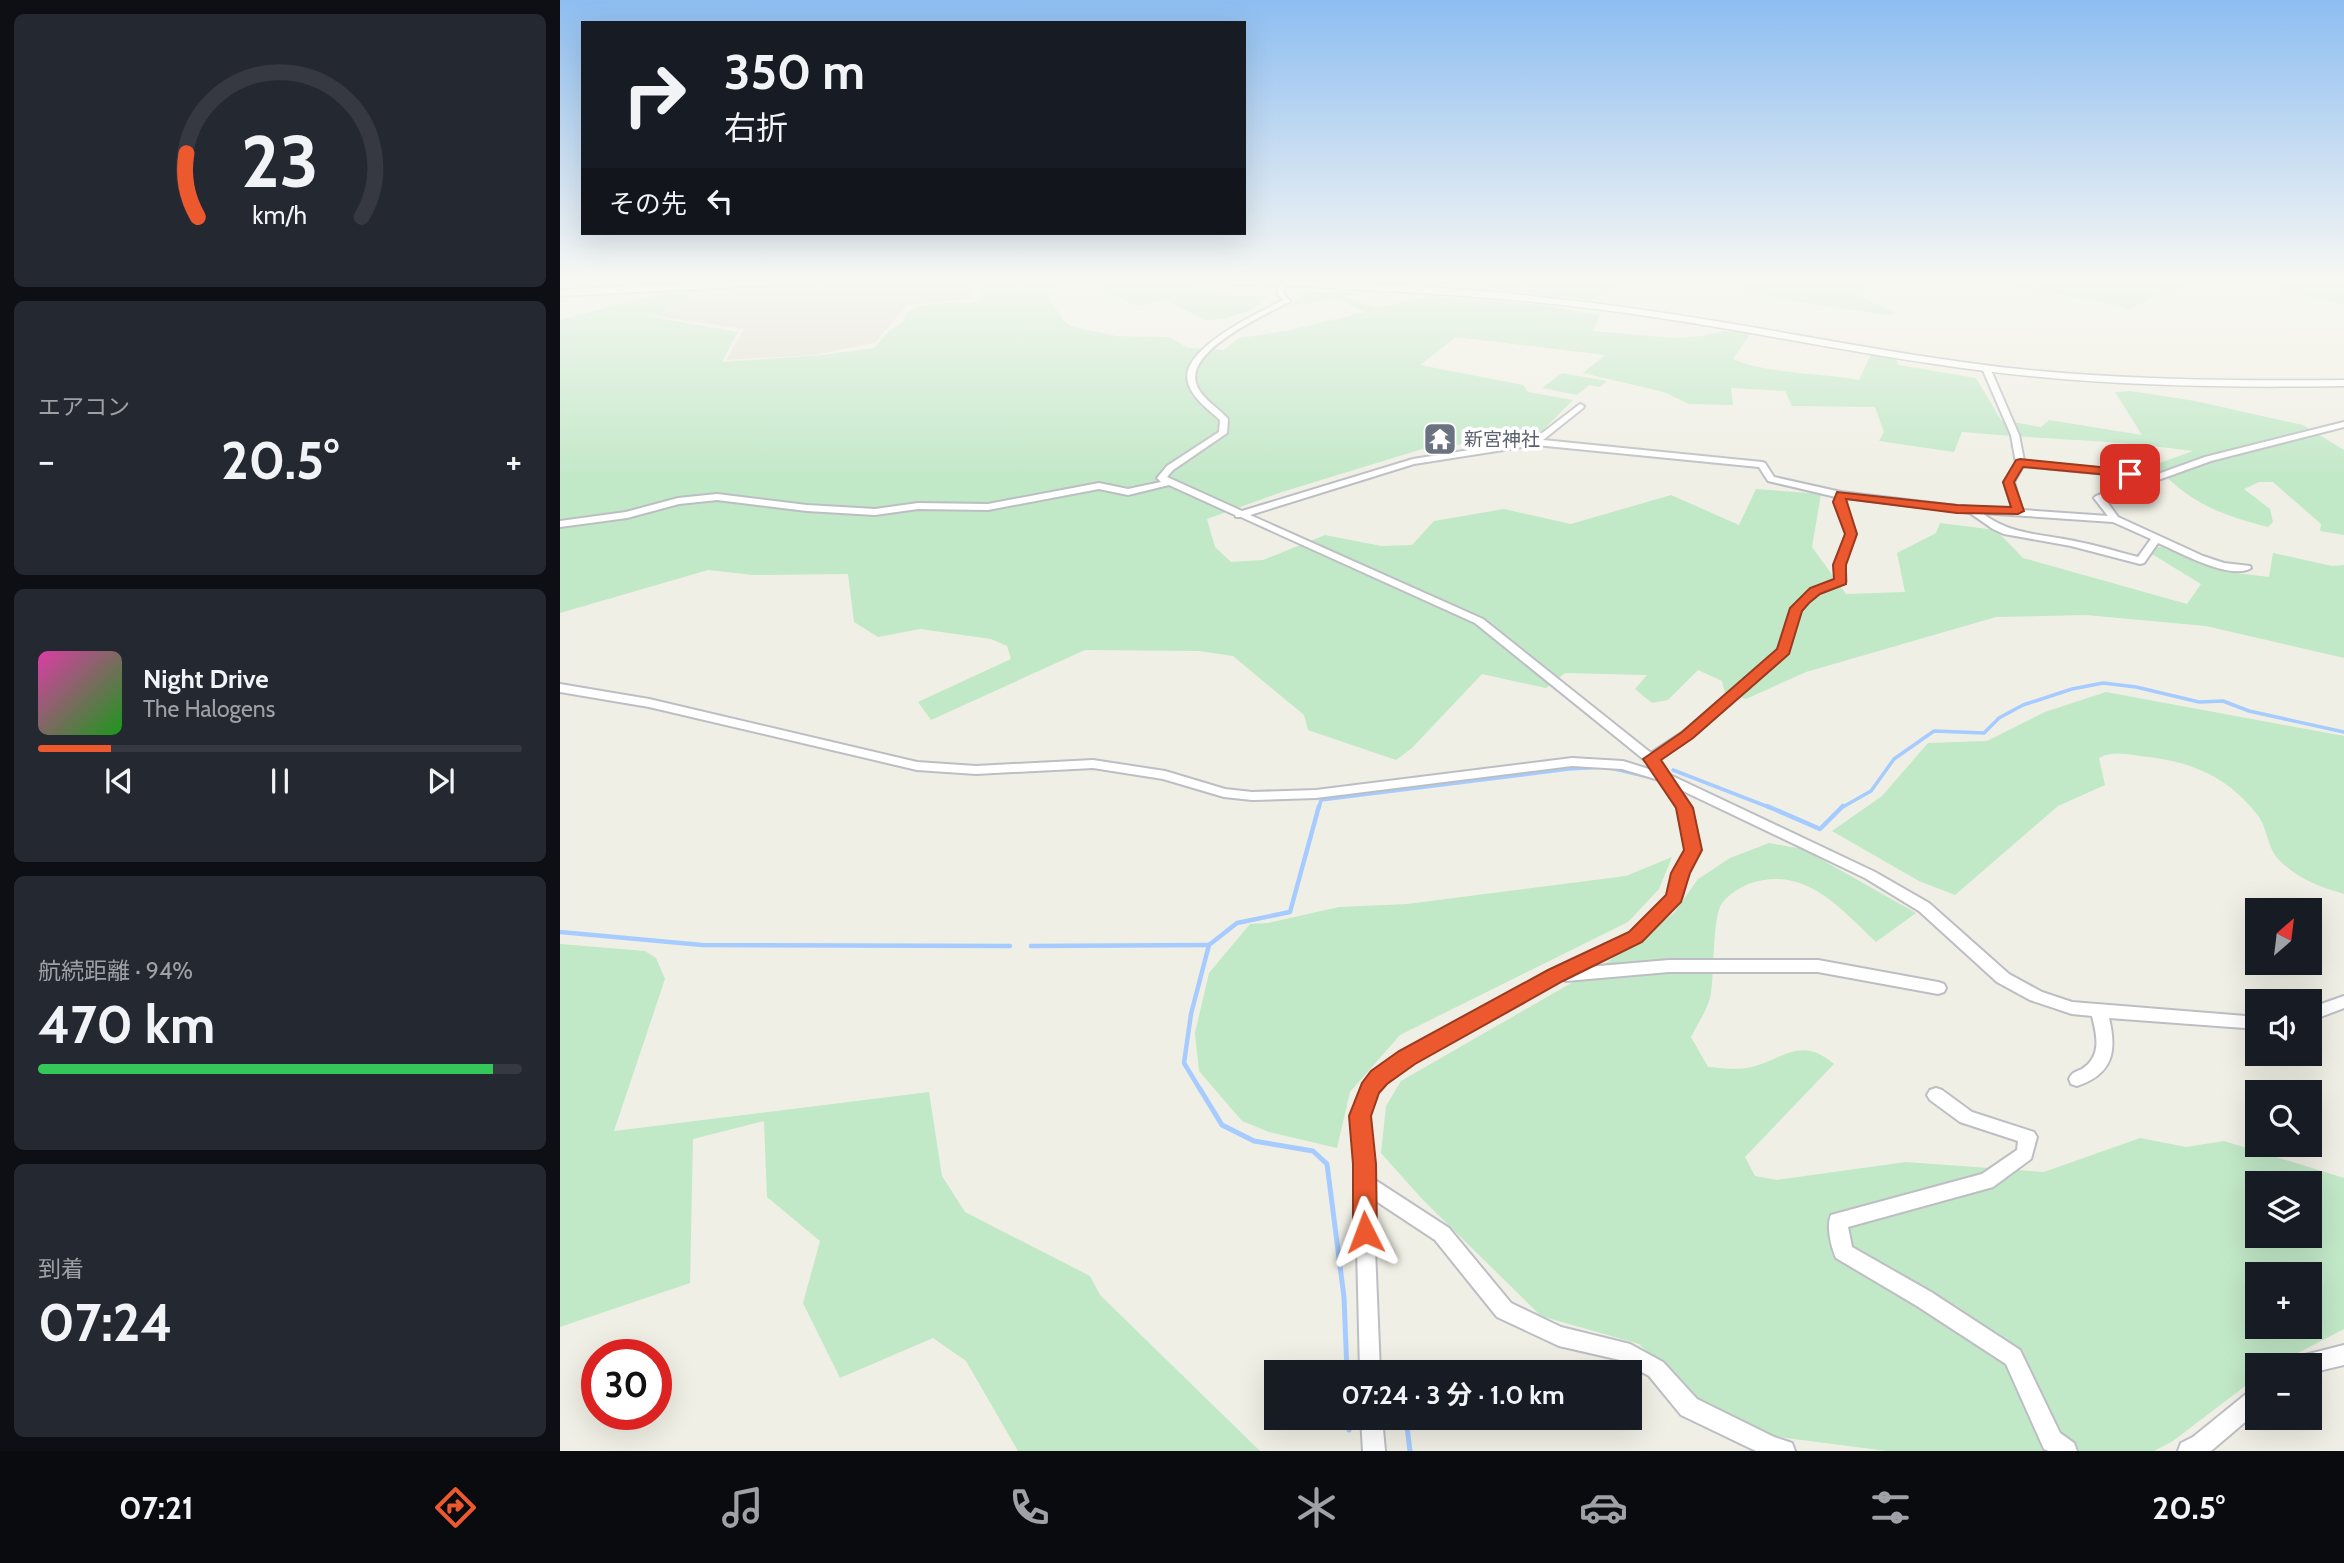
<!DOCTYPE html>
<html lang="ja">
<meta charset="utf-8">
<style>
:root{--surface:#171b24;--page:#242831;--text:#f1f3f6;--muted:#9ea1a6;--line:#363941;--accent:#ed592e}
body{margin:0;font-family:Cabin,"Noto Sans JP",sans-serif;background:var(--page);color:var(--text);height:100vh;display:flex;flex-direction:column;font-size:26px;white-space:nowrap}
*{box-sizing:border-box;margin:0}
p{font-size:23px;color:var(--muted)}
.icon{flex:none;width:38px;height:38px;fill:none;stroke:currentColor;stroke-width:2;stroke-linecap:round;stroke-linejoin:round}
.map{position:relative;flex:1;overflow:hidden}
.details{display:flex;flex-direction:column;gap:14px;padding:14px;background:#0d0f14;width:560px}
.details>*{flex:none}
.hud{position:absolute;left:21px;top:21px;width:665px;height:214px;border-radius:0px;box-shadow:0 7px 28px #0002;background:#171b24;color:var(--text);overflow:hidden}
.needle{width:46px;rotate:28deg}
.tools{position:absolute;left:1685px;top:898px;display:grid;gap:14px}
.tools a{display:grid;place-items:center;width:77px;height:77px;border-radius:0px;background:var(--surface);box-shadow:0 7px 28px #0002;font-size:35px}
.speed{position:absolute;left:21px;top:1339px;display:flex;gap:14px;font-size:35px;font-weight:700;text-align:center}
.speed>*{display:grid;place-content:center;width:91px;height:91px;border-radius:50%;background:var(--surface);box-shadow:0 7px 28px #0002;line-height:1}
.speed .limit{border:10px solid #d22;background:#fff;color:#111}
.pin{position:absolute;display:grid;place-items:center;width:60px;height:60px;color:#fff;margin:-30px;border-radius:14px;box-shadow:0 4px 10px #0006}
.me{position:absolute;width:77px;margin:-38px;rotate:357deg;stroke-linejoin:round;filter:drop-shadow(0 0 5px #0008)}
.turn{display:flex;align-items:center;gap:24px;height:147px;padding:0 28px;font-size:32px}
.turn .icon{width:91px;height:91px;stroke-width:2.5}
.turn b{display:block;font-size:49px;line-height:60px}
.then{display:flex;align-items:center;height:66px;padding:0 28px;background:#0003;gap:14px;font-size:26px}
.big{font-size:52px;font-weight:700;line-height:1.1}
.details .card{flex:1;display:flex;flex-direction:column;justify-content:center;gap:10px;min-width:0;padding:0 24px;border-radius:10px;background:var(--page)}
.details .dial{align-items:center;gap:0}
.dial svg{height:182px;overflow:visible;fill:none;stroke:var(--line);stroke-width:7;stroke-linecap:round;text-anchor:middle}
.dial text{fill:var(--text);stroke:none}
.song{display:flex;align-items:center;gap:21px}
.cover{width:84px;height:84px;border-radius:10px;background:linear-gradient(135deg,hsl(320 70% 55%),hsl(120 70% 35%))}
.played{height:7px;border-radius:4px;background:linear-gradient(90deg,var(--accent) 15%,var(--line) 15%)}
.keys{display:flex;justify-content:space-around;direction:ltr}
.heat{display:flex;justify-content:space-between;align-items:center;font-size:38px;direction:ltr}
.charge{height:10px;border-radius:5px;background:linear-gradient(90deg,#34c759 94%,var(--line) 0)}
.trip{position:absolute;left:704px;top:1360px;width:378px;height:70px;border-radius:0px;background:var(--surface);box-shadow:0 7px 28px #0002;font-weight:700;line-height:70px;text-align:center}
.tab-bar{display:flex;height:112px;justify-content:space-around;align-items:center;background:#090b0e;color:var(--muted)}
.tab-bar .icon{width:49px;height:49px}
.tab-bar .active{color:var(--accent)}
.tab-bar b{font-size:32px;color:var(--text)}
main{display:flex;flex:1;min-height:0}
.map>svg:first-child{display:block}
</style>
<main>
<section class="details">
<div class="card dial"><svg viewBox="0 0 100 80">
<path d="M14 69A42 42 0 1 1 86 69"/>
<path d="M14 69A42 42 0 0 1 9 41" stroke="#ed592e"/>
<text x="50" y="56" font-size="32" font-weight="700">23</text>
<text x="50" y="72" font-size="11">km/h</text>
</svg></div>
<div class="card"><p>エアコン</p>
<div class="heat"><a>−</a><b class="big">20.5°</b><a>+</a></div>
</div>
<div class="card">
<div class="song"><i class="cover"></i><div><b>Night Drive</b><p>The Halogens</p></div></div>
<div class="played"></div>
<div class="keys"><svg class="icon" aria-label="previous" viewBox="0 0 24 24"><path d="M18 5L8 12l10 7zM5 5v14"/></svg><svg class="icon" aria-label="pause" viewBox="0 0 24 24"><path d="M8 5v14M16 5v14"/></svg><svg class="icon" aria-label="next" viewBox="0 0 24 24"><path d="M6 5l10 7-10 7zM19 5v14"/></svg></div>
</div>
<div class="card"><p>航続距離 · 94%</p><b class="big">470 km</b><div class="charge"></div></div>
<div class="card"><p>到着</p><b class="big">07:24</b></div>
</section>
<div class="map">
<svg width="1784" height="1451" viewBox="0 0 1784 1451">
<rect width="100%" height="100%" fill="#f0efe5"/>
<polygon fill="#e0ded3" points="415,280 411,299 347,305 315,343 254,355 166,360 184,329 94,316 107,302 152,291"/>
<g fill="#c1e8c7" fill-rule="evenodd">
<path d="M328,280L323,285L138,293L93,317L178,332L162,362L262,355L314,348L328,332L344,322L345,314L355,307L370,304L420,302L424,280L621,282L672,296L709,295L692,310L663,319L645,320L606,300L578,306L546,293L532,281L509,283L489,298L504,321L513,327L556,336L609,337L628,348L664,350L679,338L731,330L805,312L776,299L730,306L746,290L800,293L786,297L817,308L868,296L985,305L1040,316L1032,331L1116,338L1141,336L1164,331L1190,334L1173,359C1205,374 1261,373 1299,380L1311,354L1336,359L1339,365L1416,378L1441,420L1481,427L1489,420L1582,435L1555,392L1571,391L1635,401L1743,425L1784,450V535L1760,531L1761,524L1713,482H1699L1684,489L1710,509L1713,522L1708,527C1655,513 1633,504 1594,465L1633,451C1556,440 1479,439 1402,432L1394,452L1319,441L1324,432L1315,407L1232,406L1225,391L1171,388L1173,405L1129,404L1104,392L1023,373L1045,355L896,337L860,365L963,385L968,392L1013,400L983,430L968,439L869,447L722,492L647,519L655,547L671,562L703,560L765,535L821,546L852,545L874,521L944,509L1011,524L1111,495L1179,525L1196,489L1261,494L1252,547L1286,594L1345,592L1337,553L1376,533L1380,523L1436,530L1463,558L1627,604L1641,584L1582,548L1603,547L1668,572L1709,577L1713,553L1772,566L1784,565V658L1646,626L1526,615L1436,617L1246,672L1186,699L1165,693L1162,681L1138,670L1108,700L1092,703L1075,689L1087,675L1005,673L986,688L922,674L852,748L836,760L748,730L744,715L673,656L639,651L525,650L371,720L358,702L451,659L447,646L431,639L360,629L318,637L294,622L288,574L193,575L148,570L0,613V320L120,288Z"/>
<polygon points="827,280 1071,280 1031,300 886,283"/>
<polygon points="1147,280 1195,280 1208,284 1318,281 1296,294 1337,313 1329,315 1224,300"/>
<path d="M1421,280H1663L1600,293L1569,310C1521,294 1470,293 1421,280Z"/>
<polygon points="1684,280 1784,280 1784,305"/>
<polygon points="1002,373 1047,381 1040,387 1029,385 1017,395 982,388"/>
<path d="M1546,692L1784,736V894C1757,886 1740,880 1719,860C1706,846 1708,827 1696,813C1666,775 1626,760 1580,756C1565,754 1552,751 1539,758L1545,785L1498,806L1395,895L1359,881L1272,831L1322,796L1368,743L1427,741L1485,712Z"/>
<path d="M1209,843L1243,849L1356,913L1316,942C1279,907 1244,864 1188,884C1179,888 1164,897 1160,907C1153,922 1154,973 1151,993C1149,1007 1138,1023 1131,1037L1148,1067C1161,1068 1175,1070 1187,1068C1223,1061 1239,1034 1274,1064L1185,1157L1195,1176L1217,1180L1346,1162L1484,1172L1580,1138L1626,1147L1664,1141L1784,1178V1329L1715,1365H1698L1697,1377L1613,1441L1594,1451H1327L1210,1436L1135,1399L1079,1344L981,1316L863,1200L821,1153L826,1106L841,1081L1046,963L1114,913L1138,879L1170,858ZM1698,1183H1750V1236H1698ZM1698,1274H1750V1326H1698Z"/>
<polygon points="1112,857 1099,889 1068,922 840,1035 790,1092 777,1148 709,1132 682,1121 639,1071 635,1033 649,973 690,924 708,923 779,907 847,904 1066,876"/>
<polygon points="0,944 85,951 96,958 105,979 54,1131 369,1092 382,1176 405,1212 530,1276 540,1295 700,1451 458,1451 406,1361 373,1338 280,1378 243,1303 260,1241 207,1197 204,1121 133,1139 130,1283 0,1327"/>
</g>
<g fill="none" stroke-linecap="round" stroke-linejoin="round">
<g stroke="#a6cbff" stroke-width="3.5">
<polyline points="1113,770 1211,808"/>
<polyline points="759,808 761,800 1009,769 1046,767 1093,778"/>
<polyline points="1281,808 1311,791 1334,759 1374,731 1424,733 1439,718 1463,705 1512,689 1543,683 1576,687 1639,702 1663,701 1689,711 1784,732"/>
</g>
<g stroke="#a6cbff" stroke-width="4.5">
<polyline points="1207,806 1260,829 1283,806"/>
<polyline points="0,932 142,945 450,946"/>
<polyline points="471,946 649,945"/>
<polyline points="641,1091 624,1063 631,1014 649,945 677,923 730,912 759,806"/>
</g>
<g stroke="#a6cbff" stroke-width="5">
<polyline points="640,1089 662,1125 694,1141 753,1151 767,1164 784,1297 787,1372"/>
<polyline points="789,1418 789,1430"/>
<polyline points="846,1418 850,1451"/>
</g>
<polygon fill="#a6cbff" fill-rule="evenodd" points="0,280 31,280 26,283 0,285"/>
<defs>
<g id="minor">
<path d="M721,280H727L723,293L730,301L729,302C706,314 626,350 636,383C641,399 658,407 668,419L667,433L613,470L607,477L682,511L853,459L973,440L1020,404L1024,406L1023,408L983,440L1202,462L1205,463L1214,477L1281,492L1397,506L1453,510L1444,482L1456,463L1451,435L1422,368L1426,366L1430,368L1459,435L1464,461L1598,474L1645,457L1784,422V427L1651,461L1545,499L1558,517L1643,556L1664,563L1690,566L1691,568C1671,581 1619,552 1598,543L1584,563L1580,564L1511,546L1444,534L1433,529L1410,513L1285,498L1284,502L1296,534L1284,565L1286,581L1285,583L1259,593L1248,602L1240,612L1227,653L1131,738L1098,760L1108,774L1315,872L1369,903L1449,974L1482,992L1512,1002L1698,1017V1029L1549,1018C1557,1051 1553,1074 1517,1086L1511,1084L1509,1079C1512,1072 1516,1072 1522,1069C1542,1056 1537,1036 1532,1016L1512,1014L1470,1000L1437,982L1359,911L1305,878L1119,789L1132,808L1140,850L1128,873L1122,897L1081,941L1027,967L1109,960H1258L1378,982L1384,984L1386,988L1384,992L1378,994L1258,972H1109L1006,981L1002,979C970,997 827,1070 816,1094C803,1120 814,1150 812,1178L889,1228L951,1303L1001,1327L1070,1344L1103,1362L1137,1399L1214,1437L1232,1443L1235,1451H1196L1121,1415L1089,1376L1060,1360L999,1346L937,1317L875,1240L813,1199L820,1372H800L795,1164L791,1116L803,1084L813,1072L841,1053L989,972L1071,933L1108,895L1114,873L1126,850L1118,808L1099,780L1062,769L1012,766L756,798L692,800L664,797L603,779L533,768L416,774L357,770L89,707L0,692V684L89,699L357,762L416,766L533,760L605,771L665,789L692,792L756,790L1012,758L1063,761L1092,770L1087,762L915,623L681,517H676L675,515L609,485L568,495L539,489L428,510L358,509L315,515L247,511L157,500L119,504L67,518L0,527V521L66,512L118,498L157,494L247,505L315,509L358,503L428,504L539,483L568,489L601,482L597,478L607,466L659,432L660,420C648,409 632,398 628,382C619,349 699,313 723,300L717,293ZM976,445L1199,467L1208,481L1276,497L1274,502L1286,534L1274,565L1276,579L1251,589L1231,609L1218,650L1123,732L1091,753L923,619L690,515L854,464ZM1463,466L1587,478L1536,496L1534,498L1548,516L1462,510L1454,482ZM1422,513L1553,522L1591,539L1578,557C1555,551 1532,544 1509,540C1478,534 1449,534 1422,513Z"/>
<polygon points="1784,996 1784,1008 1750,1021 1750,1008"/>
<path d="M1376,1088L1382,1090L1412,1112L1474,1132L1477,1137L1471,1159L1433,1187L1288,1227L1292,1247L1371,1292L1460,1350L1500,1433L1514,1443L1517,1451H1488L1484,1449L1446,1364L1357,1306L1276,1258C1271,1247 1266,1226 1271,1215L1422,1174L1457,1150L1458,1141L1400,1122L1370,1100L1367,1095L1370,1090Z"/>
<polygon points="1784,1345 1784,1365 1750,1373 1750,1365 1730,1365 1733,1358"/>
<polygon points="1698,1387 1698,1411 1651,1451 1618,1451 1621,1443 1633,1437 1691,1390"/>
<polygon points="801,1418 822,1418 825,1451 803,1451"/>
</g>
<g id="secondary">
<polygon points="199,280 258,280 253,283 0,296 0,290"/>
<path d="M649,280C795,280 940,289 1084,310C1213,328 1340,357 1469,370C1574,380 1679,381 1784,380V386C1664,388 1544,386 1425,371C1294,355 1166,325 1036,309C909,293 781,288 654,283Z"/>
</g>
</defs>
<use href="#minor" stroke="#bdbec4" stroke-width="4"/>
<use href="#secondary" stroke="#bbbdc3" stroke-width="3"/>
<use href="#minor" fill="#fff" fill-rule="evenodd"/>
<use href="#secondary" fill="#fff" fill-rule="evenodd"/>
</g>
<linearGradient id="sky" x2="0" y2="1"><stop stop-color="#8dbdf1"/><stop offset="0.58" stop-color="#f8f8f3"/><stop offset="1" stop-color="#f8f8f3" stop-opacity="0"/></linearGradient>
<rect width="1784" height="483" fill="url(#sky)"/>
<polygon fill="#ed592e" stroke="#9a3a1e" stroke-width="2" points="1460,459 1570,470 1575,474 1570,477 1463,467 1454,482 1464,511 1458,514 1397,513 1286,499 1297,534 1286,565 1286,584 1260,594 1249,603 1242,611 1229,654 1133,738 1101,760 1133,808 1142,850 1130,873 1121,902 1082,942 1003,981 855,1064 827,1084 819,1093 811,1116 816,1164 817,1232 814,1240 805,1243 796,1240 793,1232 793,1164 789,1116 802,1083 811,1071 839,1051 988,970 1069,932 1106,895 1111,873 1124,850 1116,808 1083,759 1122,732 1217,649 1230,608 1250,588 1274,579 1273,565 1285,534 1273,502 1277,492 1397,505 1451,507 1443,482 1456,460"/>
<defs>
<symbol id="temple-square" viewBox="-11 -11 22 22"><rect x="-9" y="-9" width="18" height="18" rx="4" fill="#6b7280" stroke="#fff"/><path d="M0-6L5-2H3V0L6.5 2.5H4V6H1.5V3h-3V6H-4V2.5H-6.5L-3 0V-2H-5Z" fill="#fff"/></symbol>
</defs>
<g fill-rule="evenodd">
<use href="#temple-square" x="861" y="420" width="38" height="38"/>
</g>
<g text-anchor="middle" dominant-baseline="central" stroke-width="7" stroke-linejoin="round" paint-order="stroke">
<g font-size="19" fill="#5b616d" stroke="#fff" text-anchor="start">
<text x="904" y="439">新宮神社</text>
</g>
</g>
</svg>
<div class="tools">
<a><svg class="needle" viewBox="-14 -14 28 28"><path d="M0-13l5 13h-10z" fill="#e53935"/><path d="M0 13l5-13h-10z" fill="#9ea1a6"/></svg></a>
<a><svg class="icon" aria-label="sound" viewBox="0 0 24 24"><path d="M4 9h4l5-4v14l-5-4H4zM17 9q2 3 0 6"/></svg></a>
<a><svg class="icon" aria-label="search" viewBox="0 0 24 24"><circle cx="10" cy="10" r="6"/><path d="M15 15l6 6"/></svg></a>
<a><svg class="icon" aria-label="layers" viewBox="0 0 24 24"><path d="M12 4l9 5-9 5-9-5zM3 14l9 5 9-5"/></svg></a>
<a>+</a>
<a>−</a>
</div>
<div class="speed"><div class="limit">30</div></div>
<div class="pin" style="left:1570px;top:474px;background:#d93025"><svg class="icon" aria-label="arrive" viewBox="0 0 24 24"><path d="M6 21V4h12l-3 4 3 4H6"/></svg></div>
<svg class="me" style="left:805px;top:1232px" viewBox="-20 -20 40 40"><path d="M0-17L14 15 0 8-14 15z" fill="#ed592e" stroke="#fff" stroke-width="4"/></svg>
<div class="trip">07:24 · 3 分 · 1.0 km</div>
<div class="hud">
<div class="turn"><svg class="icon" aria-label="right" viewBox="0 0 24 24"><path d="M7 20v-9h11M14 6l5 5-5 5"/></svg><div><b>350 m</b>右折</div></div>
<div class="then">その先<svg class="icon" aria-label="left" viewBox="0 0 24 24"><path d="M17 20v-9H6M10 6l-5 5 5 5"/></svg></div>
</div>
</div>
</main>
<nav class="tab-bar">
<b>07:21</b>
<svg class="icon active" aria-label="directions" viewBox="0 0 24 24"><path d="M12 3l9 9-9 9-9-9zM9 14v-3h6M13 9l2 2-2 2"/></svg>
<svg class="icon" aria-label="music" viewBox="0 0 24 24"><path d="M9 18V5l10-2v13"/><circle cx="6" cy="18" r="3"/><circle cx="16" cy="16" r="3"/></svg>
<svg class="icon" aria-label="phone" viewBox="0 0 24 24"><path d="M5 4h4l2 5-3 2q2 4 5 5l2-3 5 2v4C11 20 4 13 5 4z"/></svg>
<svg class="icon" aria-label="climate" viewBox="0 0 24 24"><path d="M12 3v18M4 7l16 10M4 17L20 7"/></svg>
<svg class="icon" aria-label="car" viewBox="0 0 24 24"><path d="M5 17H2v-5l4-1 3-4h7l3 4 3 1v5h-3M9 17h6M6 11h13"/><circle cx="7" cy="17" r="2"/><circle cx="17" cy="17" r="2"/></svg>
<svg class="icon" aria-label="filters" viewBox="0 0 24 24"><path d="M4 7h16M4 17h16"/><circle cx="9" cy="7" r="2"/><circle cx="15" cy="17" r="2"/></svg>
<b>20.5°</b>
</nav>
